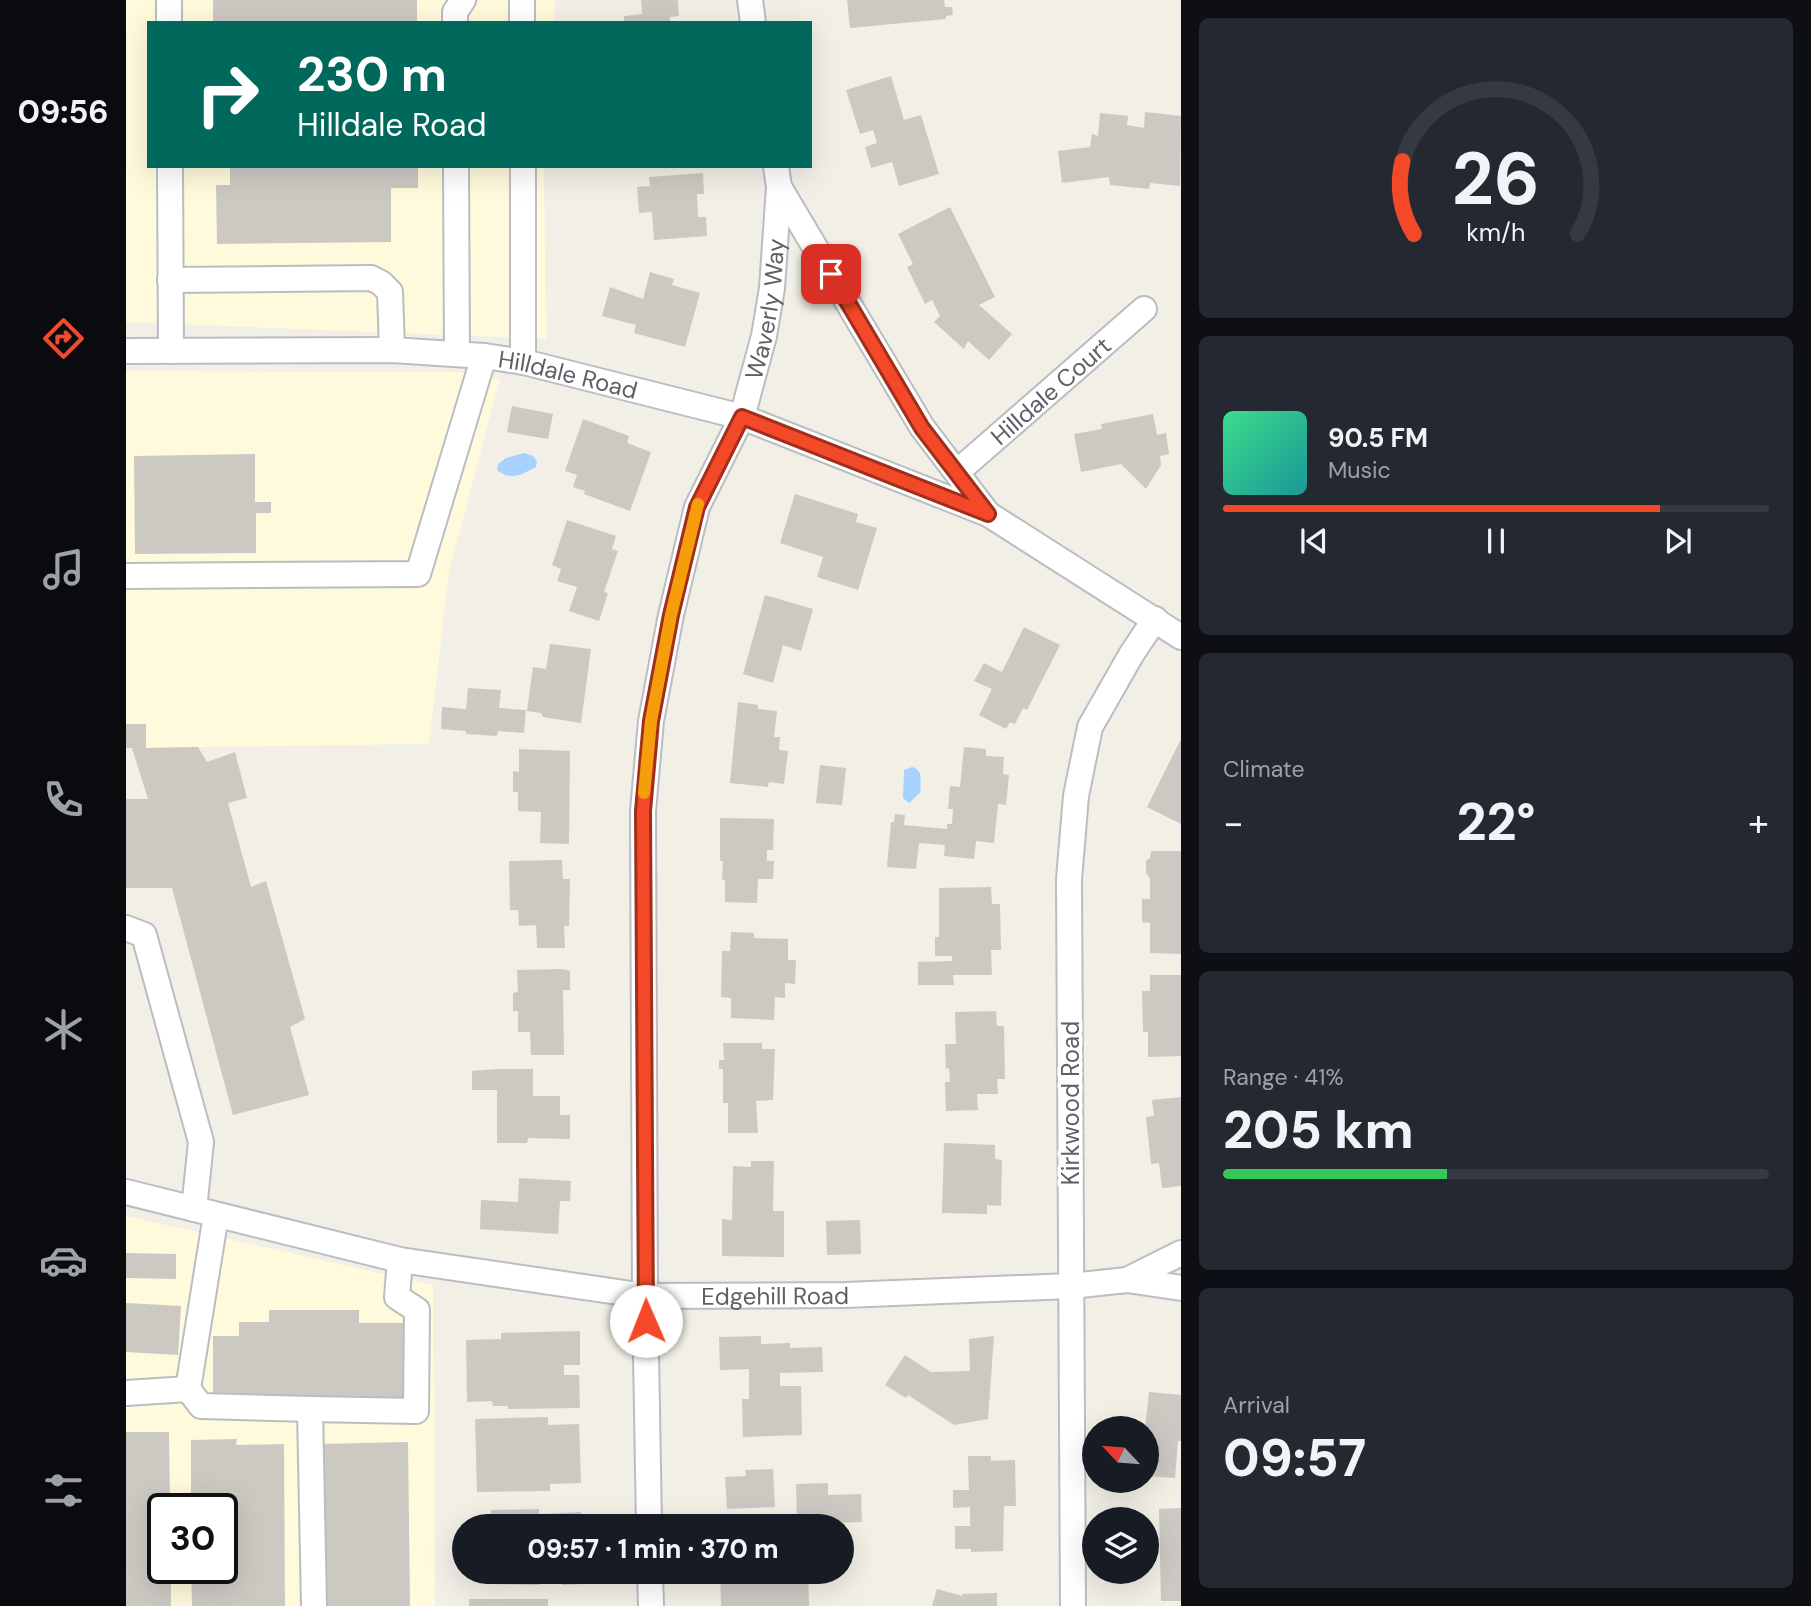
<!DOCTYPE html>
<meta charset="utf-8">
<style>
:root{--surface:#171b24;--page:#242831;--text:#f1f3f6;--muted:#9ea1a6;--line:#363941;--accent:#f44928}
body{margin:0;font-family:"DM Sans",sans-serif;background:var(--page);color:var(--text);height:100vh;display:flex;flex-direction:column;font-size:26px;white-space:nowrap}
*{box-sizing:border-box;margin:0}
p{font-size:23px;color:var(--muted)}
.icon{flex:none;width:38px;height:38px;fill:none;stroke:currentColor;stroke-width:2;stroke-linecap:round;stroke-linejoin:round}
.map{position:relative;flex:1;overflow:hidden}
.sheet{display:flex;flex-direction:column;gap:18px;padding:18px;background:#0d0f14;width:630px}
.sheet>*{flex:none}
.hud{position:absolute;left:21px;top:21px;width:665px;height:147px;border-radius:0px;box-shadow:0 7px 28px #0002;background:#00695c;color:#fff;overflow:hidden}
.needle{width:46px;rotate:296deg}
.controls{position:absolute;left:956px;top:1416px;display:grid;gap:14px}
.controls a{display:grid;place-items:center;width:77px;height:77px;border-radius:50%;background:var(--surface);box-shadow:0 7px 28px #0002;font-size:35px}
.speed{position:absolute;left:21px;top:1493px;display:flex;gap:14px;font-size:35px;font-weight:700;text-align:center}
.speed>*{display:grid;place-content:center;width:91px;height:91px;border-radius:50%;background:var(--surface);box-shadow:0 7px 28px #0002;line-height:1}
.speed .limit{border:4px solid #111;border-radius:10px;background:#fff;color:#111}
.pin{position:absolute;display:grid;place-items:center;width:60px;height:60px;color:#fff;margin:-30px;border-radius:14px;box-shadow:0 4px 10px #0006}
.me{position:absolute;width:77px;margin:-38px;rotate:359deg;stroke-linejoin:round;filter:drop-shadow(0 0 5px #0008)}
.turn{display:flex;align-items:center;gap:24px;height:147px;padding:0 35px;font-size:32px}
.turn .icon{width:91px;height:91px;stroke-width:2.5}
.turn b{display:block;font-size:49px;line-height:60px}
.big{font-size:52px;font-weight:800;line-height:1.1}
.sheet .tile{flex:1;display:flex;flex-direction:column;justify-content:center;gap:10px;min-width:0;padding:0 24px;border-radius:10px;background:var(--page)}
.sheet .dial{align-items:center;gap:0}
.dial svg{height:182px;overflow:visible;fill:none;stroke:var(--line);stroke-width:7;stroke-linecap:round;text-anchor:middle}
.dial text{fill:var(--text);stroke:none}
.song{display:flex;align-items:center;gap:21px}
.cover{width:84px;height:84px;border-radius:10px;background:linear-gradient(135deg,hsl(150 70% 55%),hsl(180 70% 35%))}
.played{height:7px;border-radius:4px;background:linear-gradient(90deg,var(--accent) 80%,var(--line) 80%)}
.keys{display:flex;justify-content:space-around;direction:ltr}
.heat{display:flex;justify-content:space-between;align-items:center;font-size:38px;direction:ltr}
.charge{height:10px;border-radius:5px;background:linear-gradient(90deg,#34c759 41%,var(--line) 0)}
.trip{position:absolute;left:326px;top:1514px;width:402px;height:70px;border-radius:35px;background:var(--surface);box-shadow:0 7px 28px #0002;font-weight:800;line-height:70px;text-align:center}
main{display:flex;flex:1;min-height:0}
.menu{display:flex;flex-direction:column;width:126px;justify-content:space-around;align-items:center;background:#090b0e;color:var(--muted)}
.menu .icon{width:49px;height:49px}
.menu .active{color:var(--accent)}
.menu b{font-size:32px;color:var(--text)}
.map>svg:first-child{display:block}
</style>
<main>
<nav class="menu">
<b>09:56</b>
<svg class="icon active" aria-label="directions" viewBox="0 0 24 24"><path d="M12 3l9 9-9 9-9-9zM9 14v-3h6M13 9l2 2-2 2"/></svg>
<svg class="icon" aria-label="music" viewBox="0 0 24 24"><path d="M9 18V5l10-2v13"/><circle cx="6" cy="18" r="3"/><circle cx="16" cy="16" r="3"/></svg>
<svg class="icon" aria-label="phone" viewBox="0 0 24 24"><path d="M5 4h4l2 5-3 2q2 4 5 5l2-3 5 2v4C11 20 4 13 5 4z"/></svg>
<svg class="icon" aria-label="climate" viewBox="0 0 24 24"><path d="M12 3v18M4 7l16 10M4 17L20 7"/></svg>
<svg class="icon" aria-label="car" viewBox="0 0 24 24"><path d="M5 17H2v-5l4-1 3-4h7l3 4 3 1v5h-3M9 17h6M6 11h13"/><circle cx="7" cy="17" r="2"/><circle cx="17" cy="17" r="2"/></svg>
<svg class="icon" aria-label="filters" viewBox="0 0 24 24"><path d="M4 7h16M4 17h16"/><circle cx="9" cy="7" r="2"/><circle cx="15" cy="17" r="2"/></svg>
</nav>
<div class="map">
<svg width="1055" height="1606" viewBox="0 0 1055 1606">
<rect width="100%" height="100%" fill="#f1efe6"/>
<g fill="#fffadc" fill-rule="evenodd">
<polygon points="0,0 429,0 427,23 23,23 23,166 418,166 420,339 0,322"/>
<polygon points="0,371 330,372 374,379 323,572 303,744 0,748"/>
<path d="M0,1216L307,1285L309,1606H0ZM37,1508H96V1568H37Z"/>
</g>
<g fill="#a7d2ff">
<path d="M398,453L407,456L411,461L410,467C396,474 386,482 371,470L372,464L380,458Z"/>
<path d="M786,767C799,771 793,782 795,792L783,803L777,798L778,770Z"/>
</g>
<g fill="#ccc9c3">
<rect x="87" y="0" width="204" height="23"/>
<polygon points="515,0 552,0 553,16 544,17 544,23 498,23 498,16 516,14"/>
<polygon points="721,0 818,0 819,7 826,7 827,15 820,16 820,19 724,28"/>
<polygon points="765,76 778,120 795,115 813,174 773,186 766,162 745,168 739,147 751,143 747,130 734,134 720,90"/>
<polygon points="1019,112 1055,116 1054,186 1024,183 1023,189 984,185 983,177 936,183 932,151 964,147 966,134 972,136 974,113 1002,116 1001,125 1018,128"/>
<polygon points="104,166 292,166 292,188 265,188 265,242 91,244 90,185 104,185"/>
<polygon points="577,173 578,194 571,194 572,217 580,217 581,236 528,240 526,212 513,213 511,187 524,186 523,177"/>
<polygon points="824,207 869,297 853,305 886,334 863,360 842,341 838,349 808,322 814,316 806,300 799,304 781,267 787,264 772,234"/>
<polygon points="524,272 548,279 546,285 574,293 559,347 508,333 510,325 476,316 484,287 517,299"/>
<polygon points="386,406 427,414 422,439 381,432"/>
<polygon points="1027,414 1031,435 1040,433 1043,454 1034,456 1035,465 1020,489 995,464 955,472 948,434 976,429 975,424"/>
<polygon points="457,419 503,436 501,443 525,452 504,511 458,494 459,491 447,487 451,475 439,471"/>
<polygon points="129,454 129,502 145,502 145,513 130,513 130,553 9,554 8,456"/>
<polygon points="669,494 732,514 730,522 751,528 732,590 691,577 697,557 654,543"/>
<polygon points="441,520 490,536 486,549 492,551 478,592 482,593 473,621 443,611 451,587 431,581 435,569 426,565"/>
<polygon points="639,595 687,609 675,651 657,645 647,683 617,674"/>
<polygon points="898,627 934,645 901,710 897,708 889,724 884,722 880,729 853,715 866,689 848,681 858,663 876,672"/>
<polygon points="424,644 465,649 455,723 417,717 415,713 401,711 407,667 420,669"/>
<polygon points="342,688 375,690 373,708 400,710 398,733 372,731 371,736 340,734 340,731 315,729 316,707 340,709"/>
<polygon points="612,702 632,705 632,709 651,711 648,737 654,737 653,750 662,751 658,784 643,782 642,787 604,783"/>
<polygon points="0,724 20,724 20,748 72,747 81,762 109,752 121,798 102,803 125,887 140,881 179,1019 164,1027 183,1095 107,1115 46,888 0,888 0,799 22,799 6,748 0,748"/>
<polygon points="1055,739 1055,824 1021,807"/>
<polygon points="838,747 860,749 860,756 878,757 877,774 883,775 880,805 872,804 868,843 850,841 848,859 818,856 819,845 793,843 790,869 761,867 765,822 768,822 769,814 779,815 778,825 821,829 821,824 826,824 827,809 822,809 824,786 834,787"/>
<polygon points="393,749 444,751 443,844 414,843 415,812 392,811 392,792 387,792 387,771 393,772"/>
<polygon points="694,765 720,768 716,805 690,803"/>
<polygon points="594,818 648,819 647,850 641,850 641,861 648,861 647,879 632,879 631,903 599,902 599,880 596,880 597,861 594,861"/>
<polygon points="1025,851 1055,851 1055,954 1024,953 1024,923 1016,922 1016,899 1024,899 1024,878 1020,873 1020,861 1024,858"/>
<polygon points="436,860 437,879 444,879 443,926 438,926 439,948 411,948 410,925 393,926 392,910 384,910 383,861"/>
<polygon points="865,887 866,904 874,904 875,950 865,950 866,975 827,975 828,985 792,985 792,962 826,961 826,956 809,956 809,937 813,937 813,888"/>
<polygon points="605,932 628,933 628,938 662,939 662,960 670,960 669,984 659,983 659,998 649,997 648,1020 605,1018 605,998 595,997 596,951 604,951"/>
<polygon points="437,969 444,971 444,990 437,990 438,1055 405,1055 404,1032 392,1032 392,1011 387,1011 387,993 392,992 391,970"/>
<polygon points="1024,975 1055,975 1055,1056 1022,1057 1022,1032 1017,1032 1016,991 1024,991"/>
<polygon points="870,1011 871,1026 878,1026 879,1079 871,1079 872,1094 851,1094 852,1110 820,1111 819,1082 824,1082 823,1068 820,1069 819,1044 830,1044 829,1012"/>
<polygon points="597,1043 636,1043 636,1049 649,1049 647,1100 630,1101 632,1133 602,1133 602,1103 597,1103 597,1069 593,1069 593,1060 598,1060"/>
<polygon points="371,1069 407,1069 407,1096 434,1096 434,1115 444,1115 444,1139 402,1138 401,1143 371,1143 371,1090 346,1090 346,1071"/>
<polygon points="1055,1097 1055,1186 1036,1188 1033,1163 1025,1164 1020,1117 1028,1116 1026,1100"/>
<polygon points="818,1143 869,1145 869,1159 876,1160 875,1206 861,1205 861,1214 816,1213"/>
<polygon points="625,1161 648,1161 647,1211 658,1211 658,1257 596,1256 596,1219 606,1220 607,1166 625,1167"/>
<polygon points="393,1178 445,1181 444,1201 434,1201 432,1234 354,1229 355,1200 392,1202"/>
<polygon points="734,1220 735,1254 701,1255 700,1221"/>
<polygon points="0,1253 50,1254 50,1279 0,1278"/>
<polygon points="0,1303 55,1306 52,1355 0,1352"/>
<polygon points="143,1310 233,1310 233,1323 281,1323 280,1399 87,1399 87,1336 113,1336 113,1322 143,1322"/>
<polygon points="454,1331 454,1365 438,1365 438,1375 453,1375 454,1408 382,1409 382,1406 367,1406 366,1401 341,1402 340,1340 375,1339 375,1333"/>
<polygon points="635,1336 635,1344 664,1343 664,1348 696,1347 697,1372 654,1373 654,1386 675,1386 676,1435 617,1437 616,1399 623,1399 623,1369 594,1370 593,1337"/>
<polygon points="868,1336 862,1419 828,1425 782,1395 780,1398 759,1385 779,1355 805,1372 844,1371 843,1339"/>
<polygon points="1023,1392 1055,1395 1055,1441 1052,1441 1049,1478 1020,1476 1019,1428"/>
<polygon points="422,1417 422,1425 453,1424 455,1483 424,1484 424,1491 351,1492 349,1419"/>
<polygon points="0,1432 43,1432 44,1508 37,1508 37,1568 45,1568 45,1606 0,1606"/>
<polygon points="111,1439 110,1445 158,1444 159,1606 66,1606 65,1568 96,1568 96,1508 65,1508 65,1440"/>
<polygon points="282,1442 284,1606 197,1606 195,1444"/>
<polygon points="842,1456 865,1456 865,1461 889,1460 890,1506 878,1506 877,1551 845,1552 845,1549 829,1549 829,1526 844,1526 844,1507 827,1508 827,1490 843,1490"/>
<polygon points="647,1469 649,1507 601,1509 599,1477 620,1476 619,1470"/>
<polygon points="702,1483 702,1495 735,1494 736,1522 671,1524 670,1484"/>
<polygon points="1055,1508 1055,1601 1035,1601 1033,1509"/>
<polygon points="413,1509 413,1514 455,1512 455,1526 343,1526 343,1519 365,1518 365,1510"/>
<polygon points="345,1572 457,1572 457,1584 436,1585 436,1578 413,1578 413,1585 363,1584 363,1577 345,1577"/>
<polygon points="594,1572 682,1572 683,1606 595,1606"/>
<polygon points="811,1589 836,1596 836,1594 871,1593 871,1606 806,1606"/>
<rect x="343" y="1599" width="79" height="7"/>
</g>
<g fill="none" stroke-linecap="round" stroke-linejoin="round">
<defs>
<g id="minor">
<polyline points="43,0 43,23"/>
<polyline points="396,0 396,23"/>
<polyline points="624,0 627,23"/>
<polyline points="329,23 329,12 337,0"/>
<polyline points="44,166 45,351"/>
<polyline points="330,166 331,354"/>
<polyline points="397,166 397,362"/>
<polyline points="653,187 796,427 862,514"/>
<polyline points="44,280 245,278 255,283 264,292 266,350"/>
<path id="s1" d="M0,351L266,350L358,356L398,362L616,417L862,514L1055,637"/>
<path id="s2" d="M831,472L1018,309"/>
<polyline points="0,576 292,574 358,356"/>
<polyline points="0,928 18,935 75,1142 68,1209"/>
<path id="s3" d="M0,1192L274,1260L519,1296L719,1295L945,1286L1001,1280L1055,1288"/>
<polyline points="90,1215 62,1389 75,1406 184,1409 188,1606"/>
<polyline points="1001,1280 1055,1253"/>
<polyline points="0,1393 62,1389"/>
<polyline points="184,1409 290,1411 291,1310 271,1297 274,1260"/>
<path id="s4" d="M523,1526L519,1296L517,811L525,721L545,615L571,507L616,417L638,336L646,288L653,187L650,166"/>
<polyline points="524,1572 525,1606"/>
<polyline points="947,1606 943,879 950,796 964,727 1005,655 1029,619"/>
</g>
</defs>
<use href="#minor" stroke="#babdc2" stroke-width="28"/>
<use href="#minor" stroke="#fff" stroke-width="24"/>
</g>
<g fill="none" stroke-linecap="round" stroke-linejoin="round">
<defs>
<polyline id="route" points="520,1321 517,811 525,721 545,615 571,507 616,417 862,514 796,428 705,274"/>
</defs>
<use href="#route" stroke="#9f2f1a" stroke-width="18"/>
<use href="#route" stroke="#f44928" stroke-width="12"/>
<polyline stroke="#f59e0b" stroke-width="12" points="518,793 525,721 545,615 572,504"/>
</g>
<g text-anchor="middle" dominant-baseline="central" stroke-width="7" stroke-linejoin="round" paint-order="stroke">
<g font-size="24" fill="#5d6167" stroke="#fff">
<text stroke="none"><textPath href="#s4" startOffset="1236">Waverly Way</textPath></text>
<text stroke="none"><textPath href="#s1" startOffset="444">Hilldale Road</textPath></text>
<text stroke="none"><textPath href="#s2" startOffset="124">Hilldale Court</textPath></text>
<text transform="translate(944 1103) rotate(-90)">Kirkwood Road</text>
<text stroke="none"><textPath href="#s3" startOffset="660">Edgehill Road</textPath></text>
</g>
</g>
</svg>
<div class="controls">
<a><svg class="needle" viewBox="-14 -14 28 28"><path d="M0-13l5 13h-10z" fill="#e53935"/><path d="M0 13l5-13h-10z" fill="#9ea1a6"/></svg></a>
<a><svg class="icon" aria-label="layers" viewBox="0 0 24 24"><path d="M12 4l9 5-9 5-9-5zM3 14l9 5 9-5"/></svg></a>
</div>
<div class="speed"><div class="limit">30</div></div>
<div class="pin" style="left:705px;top:274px;background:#d93025"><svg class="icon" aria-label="arrive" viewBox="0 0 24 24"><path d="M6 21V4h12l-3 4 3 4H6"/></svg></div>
<svg class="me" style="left:520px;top:1321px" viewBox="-20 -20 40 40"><circle r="19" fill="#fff"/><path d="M0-13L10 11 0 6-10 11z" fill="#f44928"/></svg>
<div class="trip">09:57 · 1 min · 370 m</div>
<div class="hud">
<div class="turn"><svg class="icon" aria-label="right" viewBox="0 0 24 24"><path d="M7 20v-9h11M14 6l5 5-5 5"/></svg><div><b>230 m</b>Hilldale Road</div></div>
</div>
</div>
<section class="sheet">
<div class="tile dial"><svg viewBox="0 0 100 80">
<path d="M14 69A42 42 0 1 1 86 69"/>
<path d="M14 69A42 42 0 0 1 9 37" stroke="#f44928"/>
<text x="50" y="56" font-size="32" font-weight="700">26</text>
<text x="50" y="72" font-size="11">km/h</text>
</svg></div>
<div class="tile">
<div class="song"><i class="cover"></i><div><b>90.5 FM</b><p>Music</p></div></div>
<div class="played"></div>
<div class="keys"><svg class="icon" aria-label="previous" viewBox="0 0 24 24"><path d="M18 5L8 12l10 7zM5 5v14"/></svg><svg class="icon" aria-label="pause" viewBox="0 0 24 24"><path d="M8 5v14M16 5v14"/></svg><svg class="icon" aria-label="next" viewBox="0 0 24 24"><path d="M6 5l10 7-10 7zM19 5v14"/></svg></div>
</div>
<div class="tile"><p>Climate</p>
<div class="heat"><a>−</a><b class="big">22°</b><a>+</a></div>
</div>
<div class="tile"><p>Range · 41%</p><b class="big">205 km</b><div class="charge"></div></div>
<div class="tile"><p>Arrival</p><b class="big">09:57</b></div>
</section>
</main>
